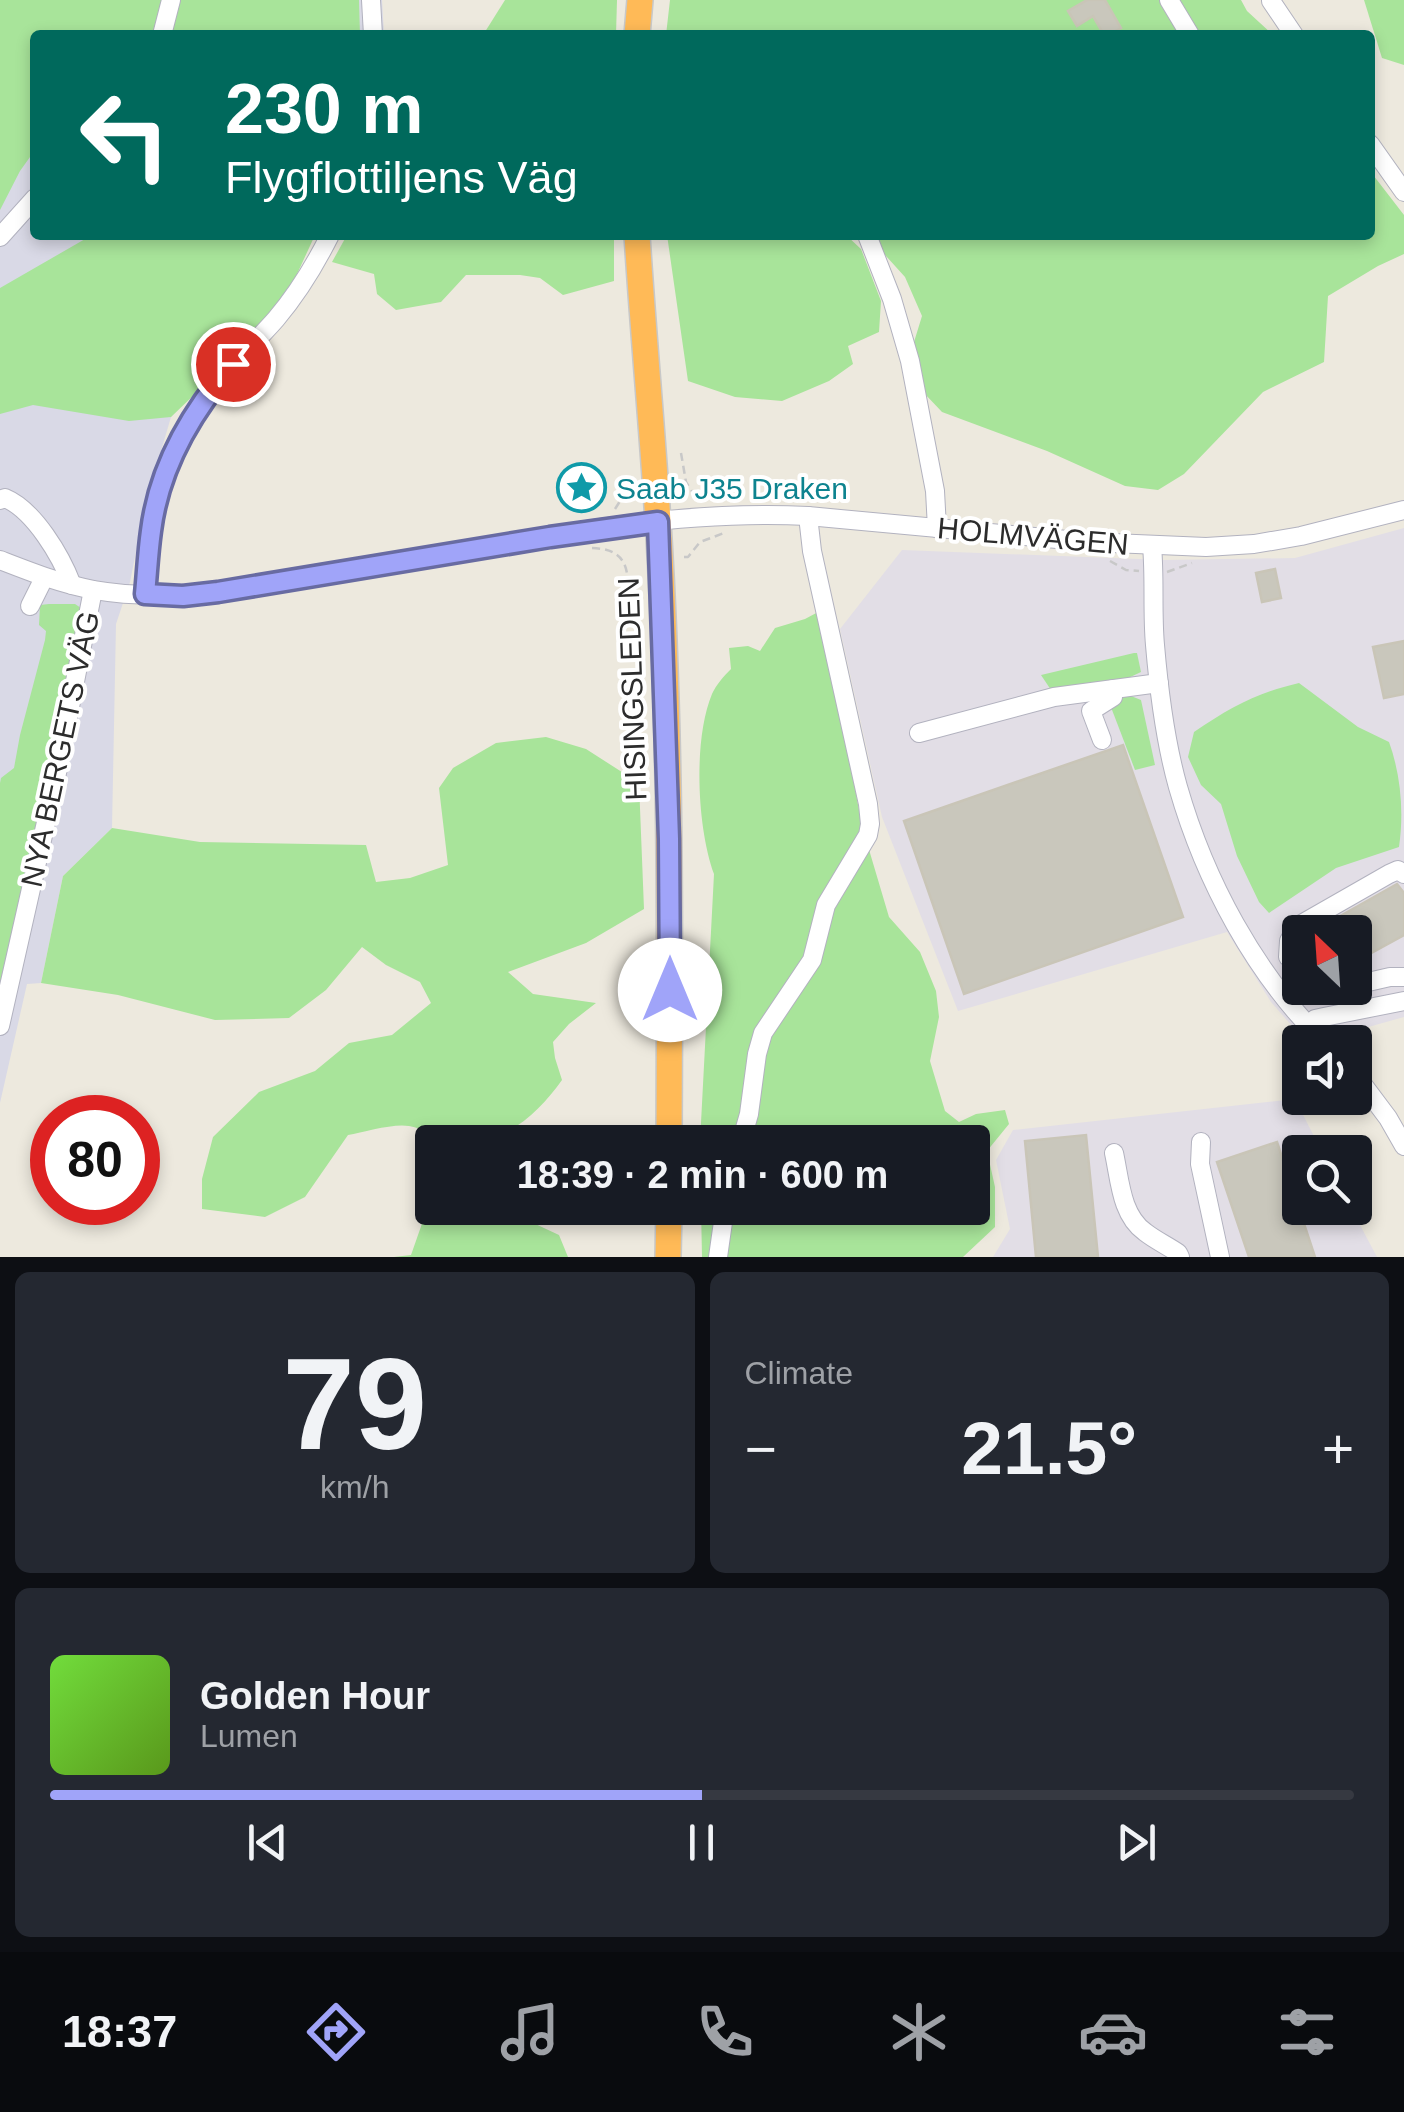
<!DOCTYPE html>
<meta charset="utf-8">
<style>
:root{--surface:#171b24;--page:#242831;--text:#f1f3f6;--muted:#9ea1a6;--line:#363941;--accent:#a0a4f9}
body{margin:0;font-family:Helvetica,sans-serif;background:var(--page);color:var(--text);height:100vh;display:flex;flex-direction:column;font-size:38px;white-space:nowrap}
*{box-sizing:border-box;margin:0}
p{font-size:32px;color:var(--muted)}
.icon{flex:none;width:55px;height:55px;fill:none;stroke:currentColor;stroke-width:2;stroke-linecap:round;stroke-linejoin:round}
.map{position:relative;height:1257px;overflow:hidden}
.sheet{display:flex;flex-direction:column;gap:15px;padding:15px;background:#0d0f14;flex:1}
.sheet>*{flex:none}
.hud{position:absolute;left:30px;top:30px;width:1345px;height:210px;border-radius:10px;box-shadow:0 5px 15px #0003;background:#00695c;color:#fff;overflow:hidden}
.needle{width:65px;rotate:335deg}
.tools{position:absolute;left:1282px;top:915px;display:grid;gap:20px}
.tools a{display:grid;place-items:center;width:90px;height:90px;border-radius:10px;background:var(--surface);box-shadow:0 5px 15px #0003;font-size:50px}
.speed{position:absolute;left:30px;top:1095px;display:flex;gap:20px;font-size:50px;font-weight:700;text-align:center}
.speed>*{display:grid;place-content:center;width:130px;height:130px;border-radius:50%;background:var(--surface);box-shadow:0 5px 15px #0003;line-height:1}
.speed .limit{border:15px solid #d22;background:#fff;color:#111}
.pin{position:absolute;display:grid;place-items:center;width:85px;height:85px;color:#fff;margin:-42px;border:5px solid #fff;border-radius:50%;box-shadow:0 2px 10px #0007}
.me{position:absolute;width:110px;margin:-55px;rotate:0deg;stroke-linejoin:round;filter:drop-shadow(0 0 8px #0008)}
.turn{display:flex;align-items:center;gap:35px;height:210px;padding:0 30px;font-size:45px}
.turn .icon{width:130px;height:130px;stroke-width:2.5}
.turn b{display:block;font-size:70px;line-height:85px}
.big{font-size:75px;font-weight:700;line-height:1.1}
.sheet .card{flex:1;display:flex;flex-direction:column;justify-content:center;gap:15px;min-width:0;padding:0 35px;border-radius:15px;background:var(--page)}
.sheet .dial{align-items:center;gap:0}
.dial b{font-size:130px;line-height:1}
.song{display:flex;align-items:center;gap:30px}
.cover{width:120px;height:120px;border-radius:15px;background:linear-gradient(135deg,hsl(100 70% 55%),hsl(90 70% 35%))}
.played{height:10px;border-radius:5px;background:linear-gradient(90deg,var(--accent) 50%,var(--line) 50%)}
.keys{display:flex;justify-content:space-around;direction:ltr}
.heat{display:flex;justify-content:space-between;align-items:center;font-size:55px;direction:ltr}
.sheet .tiles{flex:1;display:grid;gap:15px;grid-template-columns:1fr 1fr}
.card:last-child{grid-column:span 2}
.trip{position:absolute;left:415px;top:1125px;width:575px;height:100px;border-radius:10px;background:var(--surface);box-shadow:0 5px 15px #0003;font-weight:700;line-height:100px;text-align:center}
.tab-bar{display:flex;height:160px;justify-content:space-around;align-items:center;background:#090b0e;color:var(--muted)}
.tab-bar .icon{width:70px;height:70px}
.tab-bar .current{color:var(--accent)}
.tab-bar b{font-size:45px;color:var(--text)}
.map>svg:first-child{display:block}
</style>
<div class="map">
<svg width="1404" height="1257" viewBox="0 0 1404 1257">
<rect width="100%" height="100%" fill="#ede9de"/>
<g fill="#e2dee6" fill-rule="evenodd">
<path d="M1404,528V1017L1315,1042H1306L1271,1002L1227,932L958,1011L882,817L840,629L902,550L1164,560L1295,558ZM1300,932H1355V988H1300Z"/>
<polygon points="1295,1099 1322,1152 1300,1152 1300,1208 1351,1208 1377,1257 993,1257 1010,1229 996,1160 1013,1130"/>
</g>
<polygon fill="#d9d9e6" points="0,0 382,0 384,35 35,35 35,235 308,235 171,417 146,502 130,582 116,624 112,828 63,876 41,983 27,984 0,1103"/>
<g fill="#a8e49a">
<polygon points="0,0 359,0 360,35 35,35 35,150 20,171 0,210"/>
<polygon points="505,0 617,0 616,35 483,35"/>
<polygon points="670,0 1241,0 1247,11 1273,35 666,35"/>
<polygon points="1364,0 1404,0 1404,65 1382,58"/>
<polygon points="1370,171 1404,215 1404,254 1378,266 1328,296 1324,362 1263,392 1184,474 1158,490 1125,486 1047,451 942,412 924,393 914,342 922,316 905,277 867,235 1370,235"/>
<polygon points="92,235 315,235 292,285 248,343 171,417 129,421 33,405 0,414 0,288"/>
<polygon points="347,235 614,235 614,281 563,295 540,278 520,275 466,275 441,302 396,310 377,294 374,274 332,262"/>
<polygon points="667,235 846,235 861,249 881,301 879,332 848,346 853,364 829,381 782,401 735,397 688,381"/>
<path d="M49,604H75L81,608L82,622L18,919C4,950 7,972 0,1003V783L1,778L14,768L20,735L45,640L46,631L39,625L40,605Z"/>
<path d="M820,611L827,638L862,826L889,917L920,952L936,991L939,1017L930,1061L945,1111L959,1122L976,1114L1005,1110L1009,1124L987,1151L995,1187V1227L963,1257H702L701,1208H972V1142H700L714,874C697,827 693,740 712,694C716,685 724,676 731,669L729,648L748,646L760,651L775,628L805,619Z"/>
<polygon points="1134,653 1137,653 1141,672 1124,680 1051,690 1041,675"/>
<path d="M1299,683L1358,727L1389,742C1401,775 1404,813 1399,847L1336,868L1269,913L1259,902L1237,856L1221,804L1201,785L1188,757L1194,732C1231,707 1256,693 1299,683Z"/>
<polygon points="1126,694 1141,700 1155,765 1135,770 1109,702"/>
<path d="M546,737L586,749L639,783L644,909L586,943L508,972L533,994L596,1003L569,1024L553,1042L555,1058L562,1080C537,1115 500,1149 453,1142C438,1140 424,1128 409,1126C394,1123 364,1132 348,1135L305,1197L265,1217L202,1209V1179L213,1137L259,1092L315,1071L349,1043L392,1035L431,1003L420,982L386,965L362,947L326,990L289,1018L215,1020L118,995L41,983L63,876L112,828L200,842L366,845L376,882L410,878L448,865L439,788L453,768L496,743Z"/>
<polygon points="432,1195 432,1208 501,1208 559,1235 568,1257 394,1257 411,1255"/>
</g>
<g fill="#c9c7bc" stroke="#c9c5b7" stroke-width="2.5">
<polygon points="1087,0 1105,0 1121,28 1109,35 1104,35 1093,16 1077,26 1068,11"/>
<polygon points="1275,569 1281,598 1262,602 1256,573"/>
<polygon points="1404,641 1404,694 1384,698 1373,647"/>
<polygon points="1123,745 1183,917 964,994 904,821"/>
<polygon points="1397,884 1404,893 1404,935 1355,962 1355,932 1312,932"/>
<polygon points="1086,1135 1098,1257 1036,1257 1025,1141"/>
<polygon points="1277,1142 1315,1257 1249,1257 1217,1162"/>
</g>
<g fill="none" stroke-linecap="round" stroke-linejoin="round">
<defs>
<g id="minor">
<polyline points="371,0 373,35"/>
<polyline points="1169,0 1190,35"/>
<polyline points="1271,1 1294,35"/>
<polyline points="162,35 171,0"/>
<polyline points="1370,144 1404,192"/>
<polyline points="867,235 892,299 910,361 935,491 937,528"/>
<polyline points="0,237 35,198"/>
<path d="M0,500L5,498C34,510 61,556 72,585"/>
<path d="M1152,546C1155,579 1152,612 1155,645C1159,692 1165,741 1178,787C1205,881 1255,974 1324,1042"/>
<path d="M0,560C31,572 61,584 94,590C175,604 255,586 335,573C490,548 651,508 808,516L1089,542L1206,547L1254,544L1301,536L1404,510"/>
<path d="M145,595C147,572 148,548 152,526C161,476 181,426 213,386C233,362 256,342 276,319C298,293 315,265 330,235"/>
<polyline points="30,606 44,578"/>
<polyline points="919,733 1054,697 1159,683"/>
<polyline points="1102,740 1091,711 1113,697 1113,689"/>
<polyline points="1288,957 1289,941 1298,926 1389,874 1398,870 1404,874"/>
<polyline points="1355,985 1390,977 1404,977"/>
<polyline points="1308,1025 1315,1019 1324,1017 1404,1001"/>
<polyline points="0,1026 56,778 93,590"/>
<polyline points="1355,1074 1388,1118 1404,1146"/>
<polyline points="741,1142 749,1114 757,1054 763,1033 812,960 826,905 868,835 870,824 868,804 812,551 808,516"/>
<polyline points="1201,1142 1200,1164 1220,1257"/>
<path d="M1114,1153C1120,1180 1121,1215 1145,1232C1155,1240 1168,1246 1178,1253L1180,1257"/>
<polyline points="718,1257 725,1208"/>
</g>
<g id="highway">
<polyline points="637,35 640,0"/>
<path d="M637,235C643,331 652,426 658,522C671,728 670,936 669,1142"/>
<polyline points="668,1257 669,1208"/>
</g>
</defs>
<use href="#minor" stroke="#b2b2bf" stroke-width="20"/>
<use href="#highway" stroke="#c8c8c8" stroke-width="28"/>
<g stroke="#c8c8c8" stroke-width="2.5" stroke-dasharray="8 5" stroke-linecap="butt">
<polyline points="681,453 686,482 693,493"/>
<polyline points="615,509 627,490"/>
<path d="M592,548C620,549 628,561 628,587"/>
<polyline points="684,557 688,557 700,542 724,533"/>
<polyline points="1110,561 1126,570 1139,571"/>
<polyline points="1167,572 1192,563"/>
</g>
<use href="#minor" stroke="#fff" stroke-width="18"/>
<use href="#highway" stroke="#ffba57" stroke-width="25"/>
</g>
<g fill="none" stroke-linecap="round" stroke-linejoin="round">
<defs>
<path id="route" d="M233,364C191,412 159,467 151,531C148,552 147,574 145,594L183,596L218,592L550,537L658,522L669,839L670,990"/>
</defs>
<use href="#route" stroke="#686ba2" stroke-width="25"/>
<use href="#route" stroke="#a0a4f9" stroke-width="18"/>
</g>
<defs>
<symbol id="sight-ring" viewBox="-11 -11 22 22"><circle r="9.5" fill="#fff" stroke="#0f9aa8" stroke-width="1.5"/><path d="M0-6L1.8-2.2L6-1.7L2.9 1.2L3.7 5.4L0 3.3L-3.7 5.4L-2.9 1.2L-6-1.7L-1.8-2.2Z" fill="#0f9aa8"/></symbol>
</defs>
<g fill-rule="evenodd">
<use href="#sight-ring" x="554" y="460" width="55" height="55"/>
</g>
<g text-anchor="middle" dominant-baseline="central" stroke-width="8" stroke-linejoin="round" paint-order="stroke">
<g font-size="30" fill="#0d838f" stroke="#fff" text-anchor="start">
<text x="616" y="488">Saab J35 Draken</text>
</g>
<g font-size="30" fill="#2c2c2c" stroke="#fff">
<text transform="translate(1033 536) rotate(5)">HOLMVÄGEN</text>
<text transform="translate(632 689) rotate(-92)">HISINGSLEDEN</text>
<text transform="translate(60 749) rotate(-78)">NYA BERGETS VÄG</text>
</g>
</g>
</svg>
<div class="tools">
<a><svg class="needle" viewBox="-14 -14 28 28"><path d="M0-13l5 13h-10z" fill="#e53935"/><path d="M0 13l5-13h-10z" fill="#9ea1a6"/></svg></a>
<a><svg class="icon" aria-label="sound" viewBox="0 0 24 24"><path d="M4 9h4l5-4v14l-5-4H4zM17 9q2 3 0 6"/></svg></a>
<a><svg class="icon" aria-label="search" viewBox="0 0 24 24"><circle cx="10" cy="10" r="6"/><path d="M15 15l6 6"/></svg></a>
</div>
<div class="speed"><div class="limit">80</div></div>
<div class="pin" style="left:233px;top:364px;background:#d93025"><svg class="icon" aria-label="arrive" viewBox="0 0 24 24"><path d="M6 21V4h12l-3 4 3 4H6"/></svg></div>
<svg class="me" style="left:670px;top:990px" viewBox="-20 -20 40 40"><circle r="19" fill="#fff"/><path d="M0-13L10 11 0 6-10 11z" fill="#a0a4f9"/></svg>
<div class="trip">18:39 · 2 min · 600 m</div>
<div class="hud">
<div class="turn"><svg class="icon" aria-label="left" viewBox="0 0 24 24"><path d="M17 20v-9H6M10 6l-5 5 5 5"/></svg><div><b>230 m</b>Flygflottiljens Väg</div></div>
</div>
</div>
<section class="sheet">
<div class="tiles">
<div class="card dial"><b>79</b><p>km/h</p></div>
<div class="card"><p>Climate</p>
<div class="heat"><a>−</a><b class="big">21.5°</b><a>+</a></div>
</div>
<div class="card">
<div class="song"><i class="cover"></i><div><b>Golden Hour</b><p>Lumen</p></div></div>
<div class="played"></div>
<div class="keys"><svg class="icon" aria-label="previous" viewBox="0 0 24 24"><path d="M18 5L8 12l10 7zM5 5v14"/></svg><svg class="icon" aria-label="pause" viewBox="0 0 24 24"><path d="M8 5v14M16 5v14"/></svg><svg class="icon" aria-label="next" viewBox="0 0 24 24"><path d="M6 5l10 7-10 7zM19 5v14"/></svg></div>
</div>
</div>
</section>
<nav class="tab-bar">
<b>18:37</b>
<svg class="icon current" aria-label="directions" viewBox="0 0 24 24"><path d="M12 3l9 9-9 9-9-9zM9 14v-3h6M13 9l2 2-2 2"/></svg>
<svg class="icon" aria-label="music" viewBox="0 0 24 24"><path d="M9 18V5l10-2v13"/><circle cx="6" cy="18" r="3"/><circle cx="16" cy="16" r="3"/></svg>
<svg class="icon" aria-label="phone" viewBox="0 0 24 24"><path d="M5 4h4l2 5-3 2q2 4 5 5l2-3 5 2v4C11 20 4 13 5 4z"/></svg>
<svg class="icon" aria-label="climate" viewBox="0 0 24 24"><path d="M12 3v18M4 7l16 10M4 17L20 7"/></svg>
<svg class="icon" aria-label="car" viewBox="0 0 24 24"><path d="M5 17H2v-5l4-1 3-4h7l3 4 3 1v5h-3M9 17h6M6 11h13"/><circle cx="7" cy="17" r="2"/><circle cx="17" cy="17" r="2"/></svg>
<svg class="icon" aria-label="filters" viewBox="0 0 24 24"><path d="M4 7h16M4 17h16"/><circle cx="9" cy="7" r="2"/><circle cx="15" cy="17" r="2"/></svg>
</nav>
